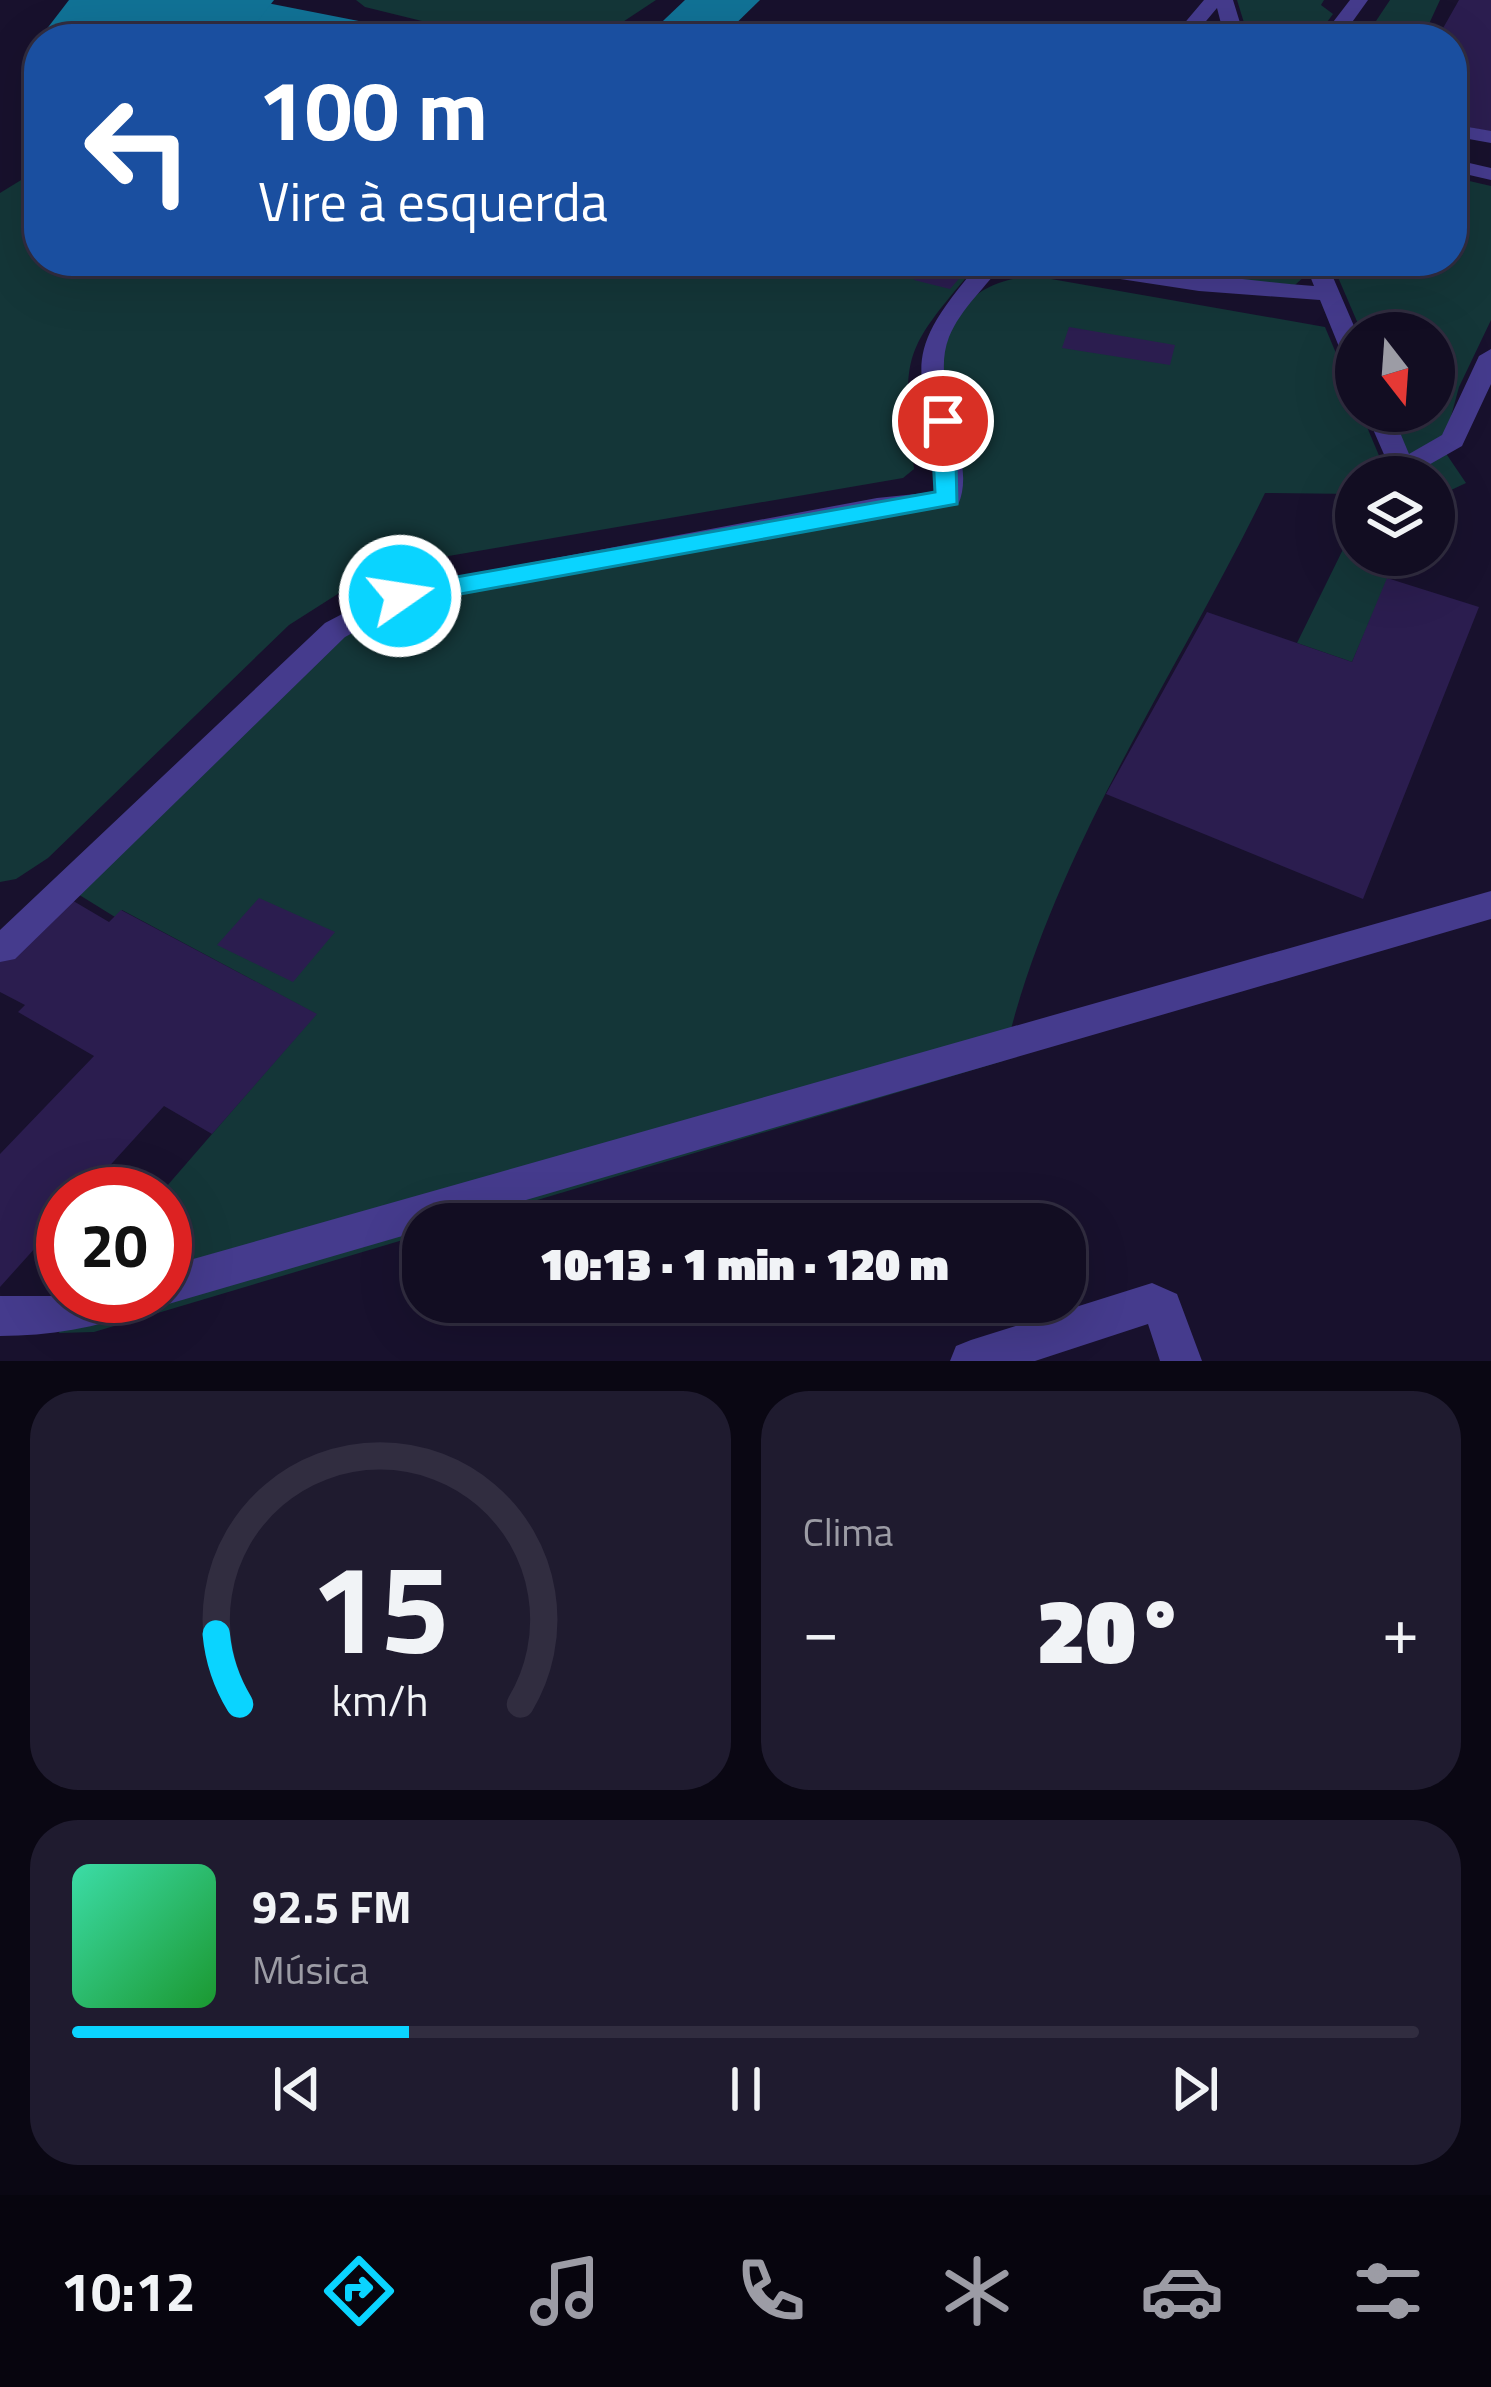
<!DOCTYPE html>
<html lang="pt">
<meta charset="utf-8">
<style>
:root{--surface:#120d22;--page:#1f1b2f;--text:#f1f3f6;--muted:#9c9ca5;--line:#312d40;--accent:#0ad4ff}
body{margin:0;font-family:"Titillium Web",sans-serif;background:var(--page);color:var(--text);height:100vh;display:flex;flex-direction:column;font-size:45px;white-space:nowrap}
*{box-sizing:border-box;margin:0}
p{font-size:39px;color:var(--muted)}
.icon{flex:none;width:66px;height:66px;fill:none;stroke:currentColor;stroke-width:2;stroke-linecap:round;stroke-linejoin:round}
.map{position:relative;height:1361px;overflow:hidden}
.sheet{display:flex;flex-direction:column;gap:30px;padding:30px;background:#0a0713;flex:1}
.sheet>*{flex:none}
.guide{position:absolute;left:24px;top:24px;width:1443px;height:252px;border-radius:48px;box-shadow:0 12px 48px #0002,0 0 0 3px var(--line);background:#1a4fa0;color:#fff;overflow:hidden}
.needle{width:78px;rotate:163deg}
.buttons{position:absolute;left:1335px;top:312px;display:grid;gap:24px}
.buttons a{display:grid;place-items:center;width:120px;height:120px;border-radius:50%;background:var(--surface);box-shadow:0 12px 48px #0002,0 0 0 3px var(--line);font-size:60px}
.speed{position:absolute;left:36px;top:1167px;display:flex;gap:24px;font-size:60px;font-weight:700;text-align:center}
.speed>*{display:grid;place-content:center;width:156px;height:156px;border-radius:50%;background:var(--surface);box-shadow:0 12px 48px #0002,0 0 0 3px var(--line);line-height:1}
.speed .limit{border:18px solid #d22;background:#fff;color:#111}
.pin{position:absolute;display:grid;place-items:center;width:102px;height:102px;color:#fff;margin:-51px;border:6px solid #fff;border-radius:50%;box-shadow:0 3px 12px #0007}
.me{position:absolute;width:132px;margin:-66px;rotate:77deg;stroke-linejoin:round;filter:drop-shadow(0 0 9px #0008)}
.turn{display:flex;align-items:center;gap:42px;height:252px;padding:0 36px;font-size:54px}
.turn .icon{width:156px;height:156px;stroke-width:2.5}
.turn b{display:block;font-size:84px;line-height:102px}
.big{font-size:90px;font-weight:800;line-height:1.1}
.sheet .card{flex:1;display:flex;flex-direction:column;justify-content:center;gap:18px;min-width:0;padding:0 42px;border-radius:48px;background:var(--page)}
.sheet .dial{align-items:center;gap:0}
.dial svg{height:312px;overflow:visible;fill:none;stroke:var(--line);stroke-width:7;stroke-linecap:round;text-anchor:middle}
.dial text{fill:var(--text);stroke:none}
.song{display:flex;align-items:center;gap:36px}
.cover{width:144px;height:144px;border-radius:18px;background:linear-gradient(135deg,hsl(160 70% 55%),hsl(130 70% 35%))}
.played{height:12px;border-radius:6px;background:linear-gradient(90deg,var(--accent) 25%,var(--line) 25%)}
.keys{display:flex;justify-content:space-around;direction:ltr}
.heat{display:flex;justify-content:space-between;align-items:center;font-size:66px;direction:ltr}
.sheet .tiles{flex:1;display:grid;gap:30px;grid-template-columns:1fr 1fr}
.card:last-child{grid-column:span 2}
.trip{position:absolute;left:402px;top:1203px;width:684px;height:120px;border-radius:48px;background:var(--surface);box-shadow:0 12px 48px #0002,0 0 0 3px var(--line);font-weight:800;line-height:120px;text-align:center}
.menu{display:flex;height:192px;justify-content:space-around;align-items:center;background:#07050e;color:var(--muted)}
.menu .icon{width:84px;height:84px}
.menu .selected{color:var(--accent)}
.menu b{font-size:54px;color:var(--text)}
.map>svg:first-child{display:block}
</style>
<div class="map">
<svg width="1491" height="1361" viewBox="0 0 1491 1361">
<rect width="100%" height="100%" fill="#18112d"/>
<g fill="#143638">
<polygon points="356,0 656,0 597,39 495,39 365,7"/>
<polygon points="1237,0 1324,0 1321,5 1333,14 1319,33 1249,39"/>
<polygon points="1390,0 1440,0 1422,39 1364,39"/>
<path d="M39,169V261H959L976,266C900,355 903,354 914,469L903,478L431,559L344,590L289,625L48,858L16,879L0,882V193Z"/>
<polygon points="1452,177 1491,186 1491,320 1459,387 1449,424 1447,455 1466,483 1434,498 1434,477 1417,477 1391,411 1434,411 1434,333 1362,333 1331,261 1452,261"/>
<polygon points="1067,261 1306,261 1307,274 1295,285 1089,269"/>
<path d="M1034,276L1325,327L1388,477H1356V494L1265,493C1175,678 1049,858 1003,1061L457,1224H423V1234L94,1332L59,1333L71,1296H165V1194H160L316,1014L122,910L115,917L60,883L299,658L436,582L962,486C937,407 915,284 1034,276Z"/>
<polygon points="1353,529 1356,555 1398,555 1352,662 1297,643"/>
</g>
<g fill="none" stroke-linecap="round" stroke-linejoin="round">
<g fill="#117296" fill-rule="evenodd">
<polygon points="685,0 760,0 720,39 644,39"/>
<polygon points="267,3 374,24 384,39 113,39 123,24"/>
</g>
<polygon fill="#117296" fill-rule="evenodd" points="69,0 274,0 244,39 39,39"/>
</g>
<g fill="#2b1d4f">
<polygon points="1459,0 1491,0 1491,132 1452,123 1452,39 1428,39 1434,29 1442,30"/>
<polygon points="943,261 971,265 950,289 914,280 928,263 937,266"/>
<polygon points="1069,327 1175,345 1170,365 1062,348"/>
<polygon points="1387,578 1479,607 1363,899 1106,794 1207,612 1352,662"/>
<polygon points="53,889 109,922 121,910 317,1014 212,1134 164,1106 84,1194 63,1194 63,1217 0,1287 0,1154 94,1056 18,1012 25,1005 0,992 0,938"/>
<polygon points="259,898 335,932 293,982 217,945"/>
</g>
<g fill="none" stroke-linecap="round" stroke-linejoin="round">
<g fill="#453b8d" fill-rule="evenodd">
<polygon points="1204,0 1233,0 1245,39 1225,39 1217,8 1191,39 1171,39"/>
<polygon points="1350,0 1368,0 1340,39 1320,39"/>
<polygon points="1452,124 1491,131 1491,143 1452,136"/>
<polygon points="1452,159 1491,168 1491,180 1452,171"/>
<path d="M982,261H1005C987,286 961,308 949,337C928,390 979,459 958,505L877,516L407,604L345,637L15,959L0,962V930L325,623L390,589L877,498L935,492C935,369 883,372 982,261Z"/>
<path d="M1037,261C1129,261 1221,279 1314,286L1304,261H1326L1357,333L1356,366L1344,359L1320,300L1199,291L1048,268Z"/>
<polygon points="1491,349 1491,384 1462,446 1411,475 1393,475 1365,411 1391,411 1409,454 1442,435 1479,356"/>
<path d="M1491,891V919L444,1224H423V1230L165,1305L149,1296L143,1310C97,1328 49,1336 0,1336V1296H165V1267Z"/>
<polygon points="1152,1283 1177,1294 1202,1361 1160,1361 1148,1324 1035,1361 950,1361 956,1346 971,1340"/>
</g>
</g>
<polygon fill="#0ad4ff" stroke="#068aa6" stroke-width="3" points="943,414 955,421 957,504 400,605 387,596 400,587 935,492 931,421"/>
</svg>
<div class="buttons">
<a><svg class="needle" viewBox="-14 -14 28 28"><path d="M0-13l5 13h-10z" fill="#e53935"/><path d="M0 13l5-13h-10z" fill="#9c9ca5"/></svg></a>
<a><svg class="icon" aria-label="layers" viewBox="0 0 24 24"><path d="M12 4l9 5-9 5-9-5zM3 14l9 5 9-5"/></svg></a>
</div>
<div class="speed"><div class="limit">20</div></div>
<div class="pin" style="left:943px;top:421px;background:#d93025"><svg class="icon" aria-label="arrive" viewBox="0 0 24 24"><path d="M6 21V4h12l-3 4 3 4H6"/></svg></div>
<svg class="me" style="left:400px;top:596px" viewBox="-20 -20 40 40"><circle r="17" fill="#0ad4ff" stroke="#fff" stroke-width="3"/><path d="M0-11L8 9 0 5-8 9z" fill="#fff"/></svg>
<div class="trip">10:13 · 1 min · 120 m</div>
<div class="guide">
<div class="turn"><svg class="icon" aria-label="left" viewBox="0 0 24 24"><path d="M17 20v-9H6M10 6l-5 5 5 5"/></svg><div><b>100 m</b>Vire à esquerda</div></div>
</div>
</div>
<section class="sheet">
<div class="tiles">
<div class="card dial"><svg viewBox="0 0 100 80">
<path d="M14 69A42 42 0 1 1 86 69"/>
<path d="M14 69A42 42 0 0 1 8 51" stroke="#0ad4ff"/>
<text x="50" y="56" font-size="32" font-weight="700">15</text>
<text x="50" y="72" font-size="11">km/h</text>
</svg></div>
<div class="card"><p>Clima</p>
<div class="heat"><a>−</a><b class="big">20°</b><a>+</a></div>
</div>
<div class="card">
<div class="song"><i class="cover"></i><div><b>92.5 FM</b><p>Música</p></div></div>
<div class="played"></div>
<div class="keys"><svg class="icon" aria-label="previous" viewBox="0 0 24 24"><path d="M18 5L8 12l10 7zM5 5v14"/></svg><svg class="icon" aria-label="pause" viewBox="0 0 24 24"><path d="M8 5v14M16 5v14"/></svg><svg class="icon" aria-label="next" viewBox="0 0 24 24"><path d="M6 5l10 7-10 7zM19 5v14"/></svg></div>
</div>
</div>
</section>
<nav class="menu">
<b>10:12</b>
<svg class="icon selected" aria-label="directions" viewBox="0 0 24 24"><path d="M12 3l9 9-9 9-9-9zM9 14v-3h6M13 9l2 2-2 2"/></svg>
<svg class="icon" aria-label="music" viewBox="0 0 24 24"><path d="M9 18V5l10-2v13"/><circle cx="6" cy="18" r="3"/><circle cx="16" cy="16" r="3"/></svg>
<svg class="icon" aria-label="phone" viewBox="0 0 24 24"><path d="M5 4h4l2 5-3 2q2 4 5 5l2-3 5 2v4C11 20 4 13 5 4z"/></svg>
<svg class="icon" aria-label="climate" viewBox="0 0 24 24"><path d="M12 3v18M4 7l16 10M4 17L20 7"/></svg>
<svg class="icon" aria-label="car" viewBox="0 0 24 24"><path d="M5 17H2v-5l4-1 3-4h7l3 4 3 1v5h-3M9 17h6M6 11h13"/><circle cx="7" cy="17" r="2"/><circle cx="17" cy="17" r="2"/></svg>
<svg class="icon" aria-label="filters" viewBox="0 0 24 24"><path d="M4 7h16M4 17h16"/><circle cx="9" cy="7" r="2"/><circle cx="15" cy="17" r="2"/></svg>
</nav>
